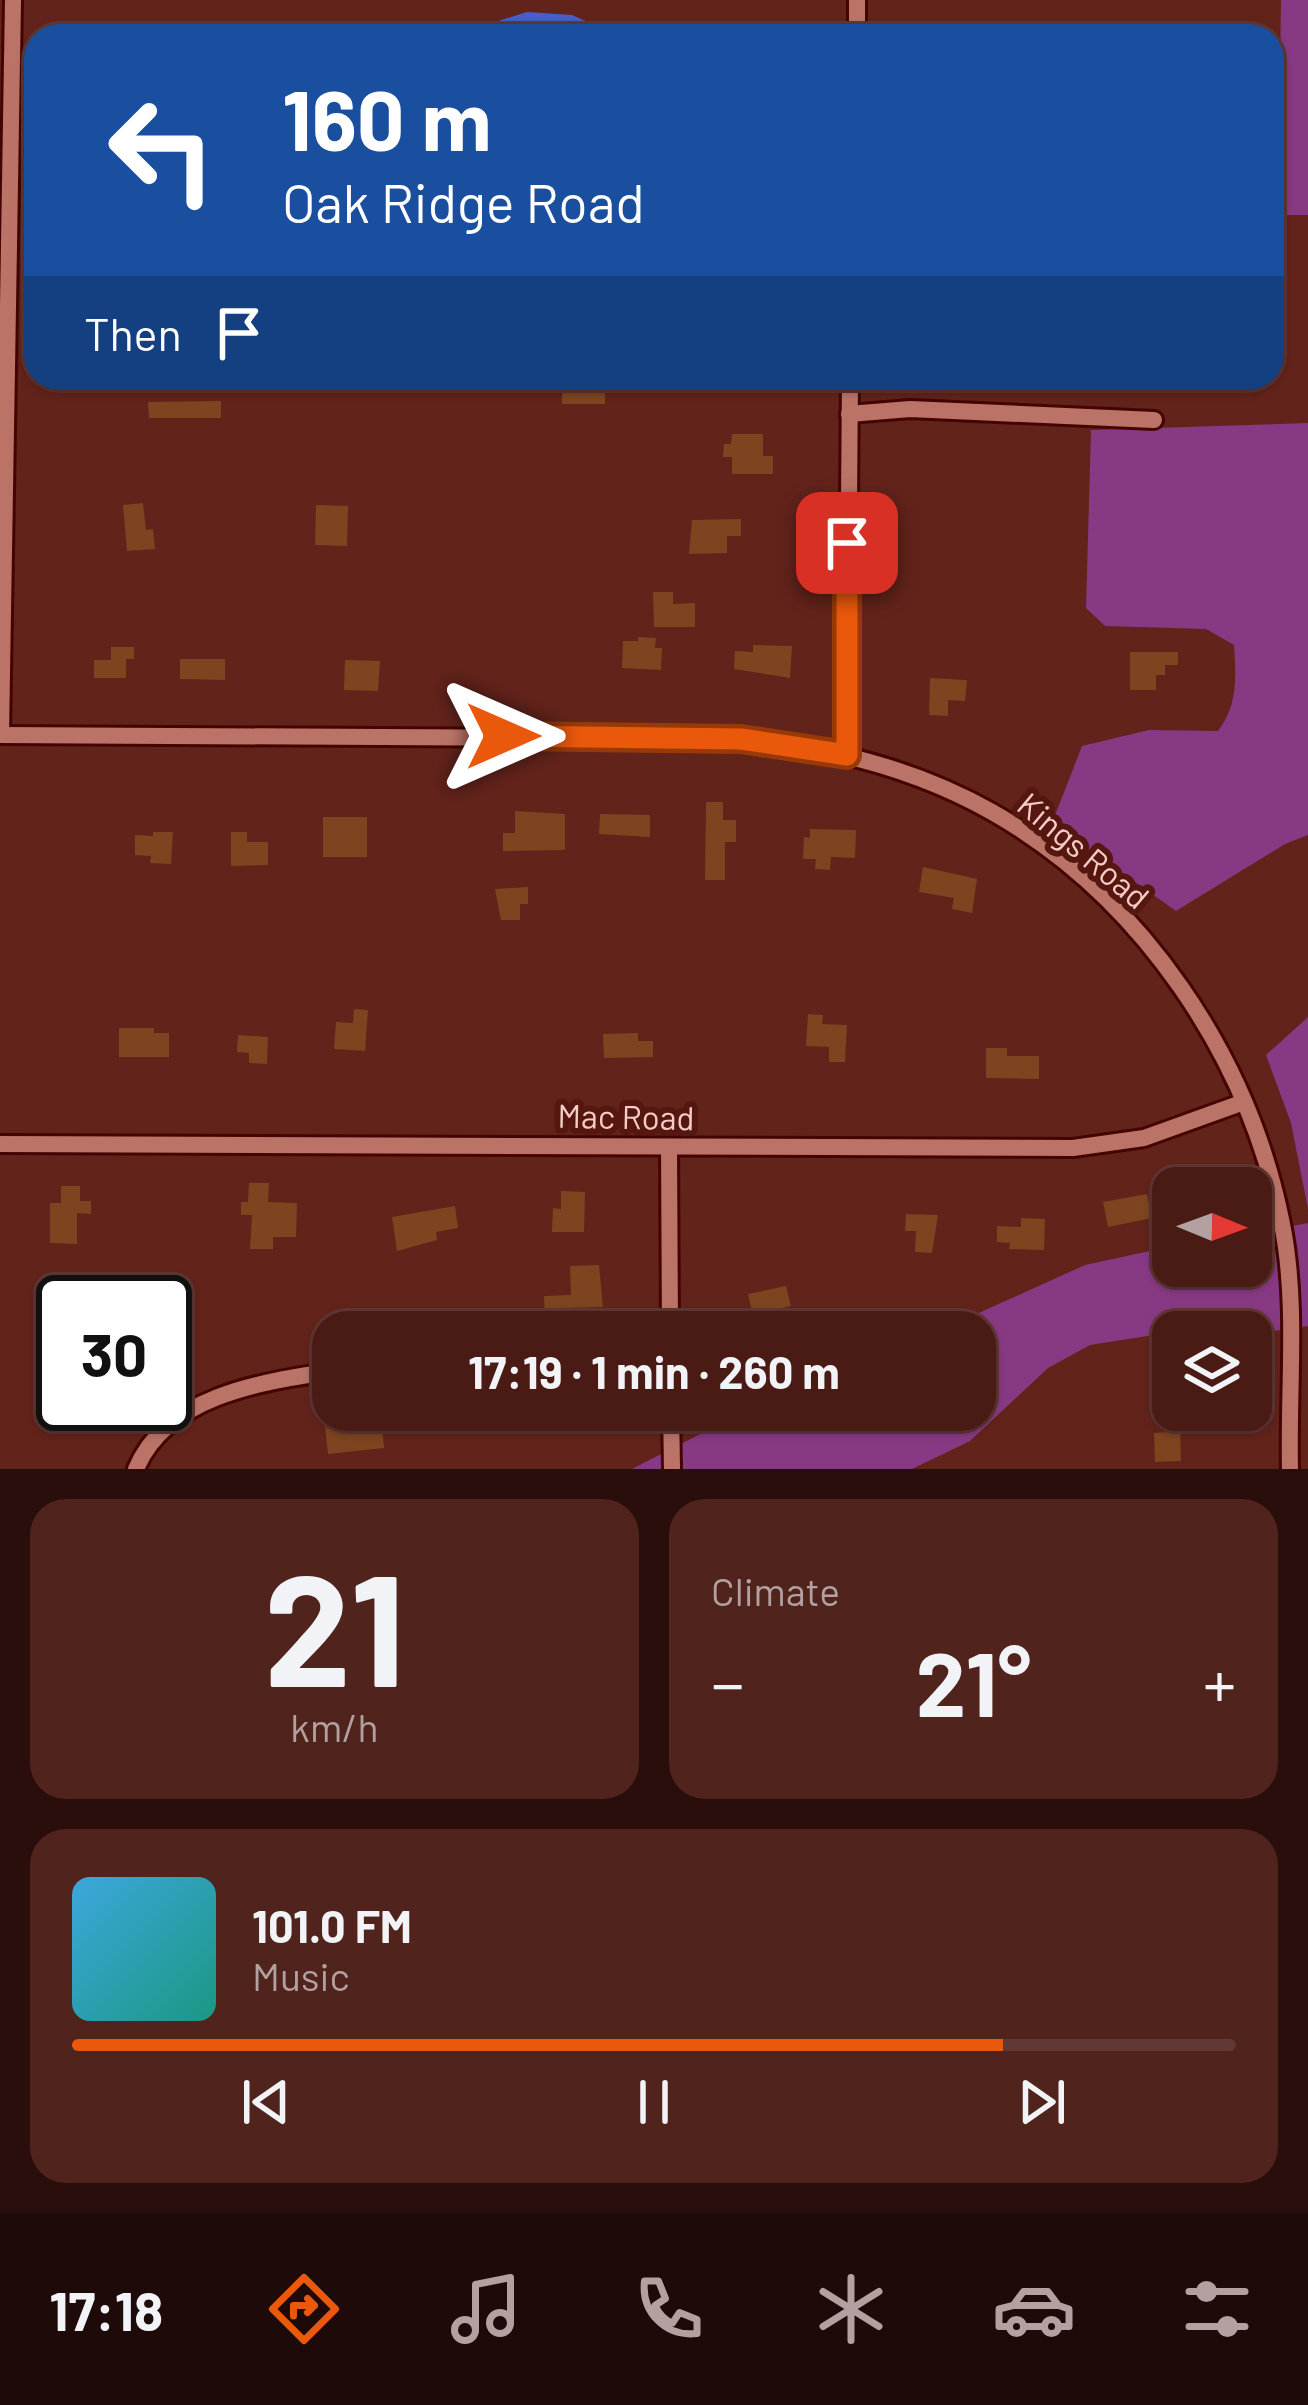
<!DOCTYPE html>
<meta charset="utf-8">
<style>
:root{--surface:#4a1a14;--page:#51231d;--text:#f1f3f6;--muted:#b2a1a0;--line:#613834;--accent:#ea580c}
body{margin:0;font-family:Barlow,sans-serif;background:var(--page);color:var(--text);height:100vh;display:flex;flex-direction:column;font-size:45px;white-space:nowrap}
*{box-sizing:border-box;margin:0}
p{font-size:39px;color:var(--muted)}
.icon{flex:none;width:66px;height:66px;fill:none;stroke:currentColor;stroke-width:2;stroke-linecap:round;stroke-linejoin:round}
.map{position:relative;height:1469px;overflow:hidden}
.sheet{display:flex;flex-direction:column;gap:30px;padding:30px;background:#290e0b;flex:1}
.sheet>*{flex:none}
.guide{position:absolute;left:24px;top:24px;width:1260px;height:366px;border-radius:36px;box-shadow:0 3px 9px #0004,0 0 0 3px var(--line);background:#1a4fa0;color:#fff;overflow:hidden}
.needle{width:78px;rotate:91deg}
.tools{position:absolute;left:1152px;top:1167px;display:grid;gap:24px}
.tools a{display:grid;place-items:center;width:120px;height:120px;border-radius:24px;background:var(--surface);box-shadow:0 3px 9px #0004,0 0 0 3px var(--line);font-size:60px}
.speed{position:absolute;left:36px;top:1275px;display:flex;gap:24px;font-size:60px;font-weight:700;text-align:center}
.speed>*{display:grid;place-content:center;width:156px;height:156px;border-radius:50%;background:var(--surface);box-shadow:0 3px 9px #0004,0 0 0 3px var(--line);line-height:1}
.speed .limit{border:6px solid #111;border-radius:18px;background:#fff;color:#111}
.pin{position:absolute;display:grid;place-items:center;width:102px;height:102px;color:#fff;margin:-51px;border-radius:24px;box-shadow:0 6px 18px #0006}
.me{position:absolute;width:132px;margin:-66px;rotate:90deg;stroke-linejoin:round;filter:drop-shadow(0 0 9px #0008)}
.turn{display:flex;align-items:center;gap:42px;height:252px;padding:0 60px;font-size:54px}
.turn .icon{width:156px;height:156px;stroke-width:2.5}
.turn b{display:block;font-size:84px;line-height:102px}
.then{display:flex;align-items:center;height:114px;padding:0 60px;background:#0003;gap:24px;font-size:45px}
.big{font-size:90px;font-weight:700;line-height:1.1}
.sheet .card{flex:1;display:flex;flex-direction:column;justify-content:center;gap:18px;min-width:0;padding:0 42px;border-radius:36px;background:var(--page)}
.sheet .dial{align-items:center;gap:0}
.dial b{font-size:156px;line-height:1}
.song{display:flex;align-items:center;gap:36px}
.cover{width:144px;height:144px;border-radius:18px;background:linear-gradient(135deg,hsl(200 70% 55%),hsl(170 70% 35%))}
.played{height:12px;border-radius:6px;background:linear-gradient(90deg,var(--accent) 80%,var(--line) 80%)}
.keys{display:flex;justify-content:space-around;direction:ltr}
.heat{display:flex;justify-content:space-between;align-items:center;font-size:66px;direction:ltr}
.sheet .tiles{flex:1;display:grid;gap:30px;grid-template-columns:1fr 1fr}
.card:last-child{grid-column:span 2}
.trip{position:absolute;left:312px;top:1311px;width:684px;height:120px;border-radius:36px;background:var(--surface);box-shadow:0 3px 9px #0004,0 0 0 3px var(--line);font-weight:700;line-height:120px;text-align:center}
.tab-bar{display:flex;height:192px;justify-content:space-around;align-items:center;background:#1e0a08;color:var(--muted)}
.tab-bar .icon{width:84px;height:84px}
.tab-bar .active{color:var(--accent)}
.tab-bar b{font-size:54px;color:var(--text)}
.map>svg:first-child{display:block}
</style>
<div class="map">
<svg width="1308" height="1469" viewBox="0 0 1308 1469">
<rect width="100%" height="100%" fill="#62231b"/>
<g fill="#883983">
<polygon points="1281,0 1308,0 1308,215 1278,215"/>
<path d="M1308,423V835L1285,844L1176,911L1052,823L1082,746L1149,730L1218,731C1238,705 1236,677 1234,645L1206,629L1105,626L1086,608L1091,430Z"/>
<polygon points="1308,1017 1308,1209 1291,1123 1266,1055"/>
<polygon points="1308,1223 1308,1326 1259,1333 1173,1332 1090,1345 1048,1368 970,1441 912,1469 632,1469 747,1410 975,1410 975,1332 937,1332 1085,1265 1173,1246 1173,1266 1251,1266 1251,1234"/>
</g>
<polygon fill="#455ec9" points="527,12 572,15 619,36 491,36 498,21"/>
<g fill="#7d4420">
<polygon points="562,378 592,378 592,386 605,386 605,404 562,404"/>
<polygon points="221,401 221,418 149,418 148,402"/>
<polygon points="732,434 763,434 763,456 773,456 773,474 732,474 732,457 723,457 724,444 731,444"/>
<polygon points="143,503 146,530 153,529 155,549 127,551 123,505"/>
<polygon points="316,505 348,506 347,546 315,545"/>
<polygon points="741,519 741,536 727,536 727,553 689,554 692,520"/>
<polygon points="653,592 673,592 673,604 695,603 695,627 654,627"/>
<polygon points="638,637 656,638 655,648 662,648 661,670 622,668 623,641 638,641"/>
<polygon points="753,645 792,646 790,678 734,669 735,651 753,652"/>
<polygon points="111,647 134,647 134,659 126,659 126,678 94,678 94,660 111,660"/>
<polygon points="1130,652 1178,652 1178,665 1165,665 1165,675 1156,675 1156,690 1130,690"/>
<polygon points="180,659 225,659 225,680 180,679"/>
<polygon points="345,660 380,661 378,691 344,690"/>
<polygon points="930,678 967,680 965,701 948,700 948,716 929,715"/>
<polygon points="706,802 723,802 723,820 736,820 736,842 725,842 725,880 705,880"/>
<polygon points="515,811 565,814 565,850 503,851 503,833 515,833"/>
<polygon points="600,814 650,815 650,837 599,834"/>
<rect x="323" y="817" width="44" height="40"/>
<polygon points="810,829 856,830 855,858 831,857 830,870 815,869 816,859 803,859 804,837 810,838"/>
<polygon points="153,832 173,832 171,864 150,863 151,856 135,855 135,835 153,836"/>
<polygon points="231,832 247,832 247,842 268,842 268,865 231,866"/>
<polygon points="923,867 977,879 972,913 952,909 954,898 919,892"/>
<polygon points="528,887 528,904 520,904 520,920 501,920 495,889"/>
<polygon points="354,1009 368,1010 365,1051 334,1049 336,1022 353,1023"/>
<polygon points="808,1014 823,1015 822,1024 847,1025 845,1062 829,1062 829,1047 806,1046"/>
<polygon points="119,1028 154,1028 154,1033 169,1033 169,1057 119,1057"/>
<polygon points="638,1033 638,1041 653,1041 653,1057 604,1058 603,1034"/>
<polygon points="238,1035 268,1037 267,1064 249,1063 249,1053 237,1052"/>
<polygon points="986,1048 1007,1048 1007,1056 1039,1056 1039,1079 986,1078"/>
<polygon points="249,1183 269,1183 268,1202 297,1203 296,1237 273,1237 273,1249 250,1249 252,1215 241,1215 241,1202 248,1202"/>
<polygon points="61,1186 80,1186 80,1201 91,1201 91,1214 77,1213 77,1244 50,1243 50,1203 61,1203"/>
<polygon points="561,1191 585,1192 584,1232 552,1232 553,1208 561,1209"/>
<polygon points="1147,1194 1152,1218 1108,1227 1103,1202"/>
<polygon points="455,1206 458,1228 436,1232 437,1240 397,1251 392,1217"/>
<polygon points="906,1214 938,1215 932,1253 915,1252 916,1231 905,1231"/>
<polygon points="1021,1218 1045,1219 1044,1250 1009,1249 1010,1243 997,1242 997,1226 1021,1227"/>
<polygon points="599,1265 603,1307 561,1308 562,1322 545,1322 544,1296 571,1295 570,1266"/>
<polygon points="786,1286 791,1306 753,1315 748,1294"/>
<polygon points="370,1421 371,1426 382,1425 384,1448 328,1454 325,1426"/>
<polygon points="1169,1424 1180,1424 1181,1461 1155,1462 1154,1433 1169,1432"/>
</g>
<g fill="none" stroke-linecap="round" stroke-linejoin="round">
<defs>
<g id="minor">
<polyline points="857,36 857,0"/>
<polyline points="849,414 910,409 1154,420"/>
<path d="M0,735L741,739C828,747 916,769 992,812C1142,897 1249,1057 1282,1224C1298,1303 1288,1389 1290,1469"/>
<polyline points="1,735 13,0"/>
<polyline points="847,755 850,378"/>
<polyline points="0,1144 1073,1148 1144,1138 1244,1102"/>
<polyline points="669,1147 670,1332"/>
<polyline points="671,1410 672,1469"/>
<path d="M136,1469C167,1395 262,1382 333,1371"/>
</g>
</defs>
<use href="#minor" stroke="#440502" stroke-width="22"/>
<use href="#minor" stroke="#bb7367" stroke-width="16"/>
</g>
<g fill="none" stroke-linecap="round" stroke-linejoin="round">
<defs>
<polyline id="route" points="503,736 741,739 847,755 847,543"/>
</defs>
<use href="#route" stroke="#983908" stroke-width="30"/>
<use href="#route" stroke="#ea580c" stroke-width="21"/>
</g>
<g text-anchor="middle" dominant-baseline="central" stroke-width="12" stroke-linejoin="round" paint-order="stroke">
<g font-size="33" fill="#f6cdc6" stroke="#561710">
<text transform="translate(1084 850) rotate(40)">Kings Road</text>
<text transform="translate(626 1116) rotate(1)">Mac Road</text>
</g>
</g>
</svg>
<div class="tools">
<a><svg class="needle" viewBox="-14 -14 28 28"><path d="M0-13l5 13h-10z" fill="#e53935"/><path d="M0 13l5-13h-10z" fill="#b2a1a0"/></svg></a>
<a><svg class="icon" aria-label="layers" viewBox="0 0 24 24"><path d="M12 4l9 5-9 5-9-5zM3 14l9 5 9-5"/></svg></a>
</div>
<div class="speed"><div class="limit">30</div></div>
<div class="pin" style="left:847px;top:543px;background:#d93025"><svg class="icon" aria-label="arrive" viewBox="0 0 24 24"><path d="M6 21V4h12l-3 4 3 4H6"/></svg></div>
<svg class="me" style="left:503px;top:736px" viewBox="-20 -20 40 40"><path d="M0-17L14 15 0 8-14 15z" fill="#ea580c" stroke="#fff" stroke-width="4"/></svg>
<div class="trip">17:19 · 1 min · 260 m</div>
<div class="guide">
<div class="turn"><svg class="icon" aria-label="left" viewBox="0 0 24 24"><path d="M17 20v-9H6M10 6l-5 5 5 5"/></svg><div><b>160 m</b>Oak Ridge Road</div></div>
<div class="then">Then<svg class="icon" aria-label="arrive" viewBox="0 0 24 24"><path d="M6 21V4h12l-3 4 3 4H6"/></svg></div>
</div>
</div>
<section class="sheet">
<div class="tiles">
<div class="card dial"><b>21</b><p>km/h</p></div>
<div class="card"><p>Climate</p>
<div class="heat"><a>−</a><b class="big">21°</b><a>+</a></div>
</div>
<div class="card">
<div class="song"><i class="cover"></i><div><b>101.0 FM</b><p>Music</p></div></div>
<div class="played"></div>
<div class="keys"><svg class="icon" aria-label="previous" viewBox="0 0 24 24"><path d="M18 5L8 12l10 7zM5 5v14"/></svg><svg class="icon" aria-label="pause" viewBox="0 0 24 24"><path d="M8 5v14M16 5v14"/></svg><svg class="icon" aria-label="next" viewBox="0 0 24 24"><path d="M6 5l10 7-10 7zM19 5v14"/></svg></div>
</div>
</div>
</section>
<nav class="tab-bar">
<b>17:18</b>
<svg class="icon active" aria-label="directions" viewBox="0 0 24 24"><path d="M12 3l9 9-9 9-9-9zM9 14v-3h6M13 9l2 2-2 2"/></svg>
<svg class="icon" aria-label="music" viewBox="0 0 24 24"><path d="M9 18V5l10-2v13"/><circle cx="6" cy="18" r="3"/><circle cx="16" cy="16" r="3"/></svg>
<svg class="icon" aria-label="phone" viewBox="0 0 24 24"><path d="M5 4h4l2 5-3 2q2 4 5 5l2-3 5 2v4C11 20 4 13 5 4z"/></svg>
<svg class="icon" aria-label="climate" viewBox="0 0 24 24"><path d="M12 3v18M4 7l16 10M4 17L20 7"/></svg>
<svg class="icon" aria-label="car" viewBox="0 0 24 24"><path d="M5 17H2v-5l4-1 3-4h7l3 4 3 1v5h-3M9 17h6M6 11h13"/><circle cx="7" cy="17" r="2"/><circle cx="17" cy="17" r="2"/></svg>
<svg class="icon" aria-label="filters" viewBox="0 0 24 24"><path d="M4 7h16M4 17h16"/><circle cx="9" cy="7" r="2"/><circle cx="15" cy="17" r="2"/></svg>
</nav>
